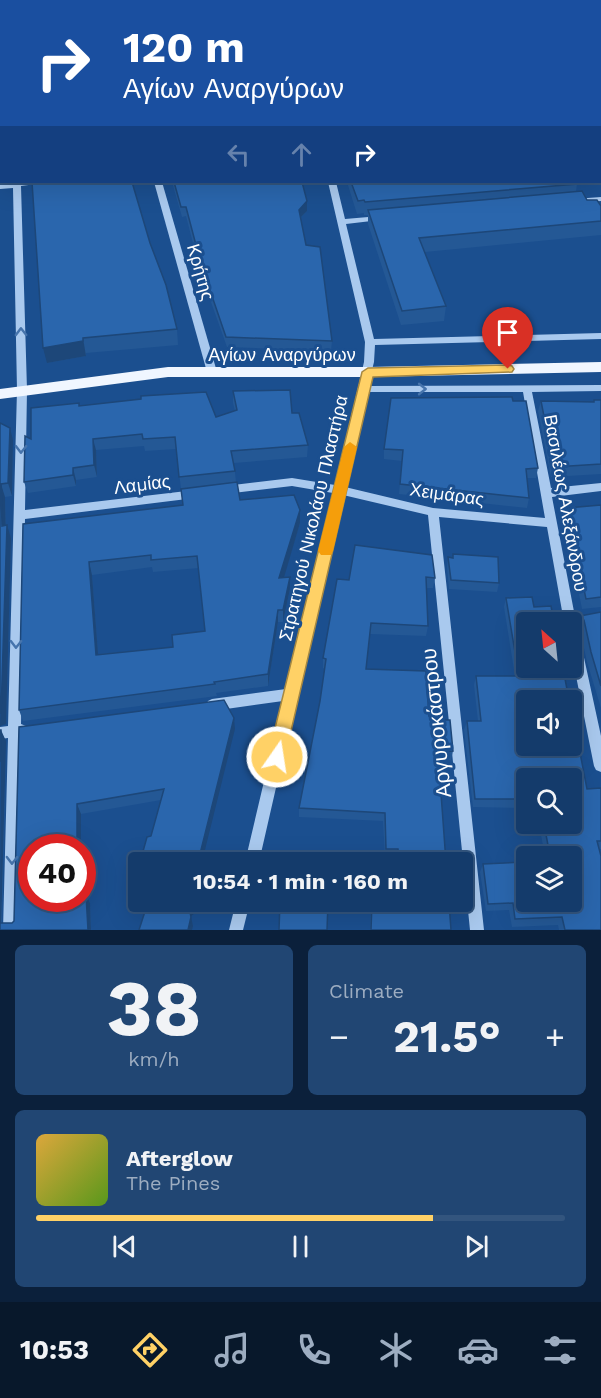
<!DOCTYPE html>
<meta charset="utf-8">
<style>
:root{--surface:#143b6b;--page:#214673;--text:#f1f3f6;--muted:#9dadc1;--line:#33557e;--accent:#ffd166}
body{margin:0;font-family:"Work Sans",sans-serif;background:var(--page);color:var(--text);height:100vh;display:flex;flex-direction:column;font-size:22px;white-space:nowrap}
*{box-sizing:border-box;margin:0}
p{font-size:20px;color:var(--muted)}
.icon{flex:none;width:33px;height:33px;fill:none;stroke:currentColor;stroke-width:2;stroke-linecap:round;stroke-linejoin:round}
.map{position:relative;height:930px;overflow:hidden}
.drawer{display:flex;flex-direction:column;gap:15px;padding:15px;background:#0b203b;flex:1}
.drawer>*{flex:none}
.hud{position:absolute;left:0px;top:0px;width:602px;height:183px;box-shadow:0 6px 24px #0002,0 0 0 2px var(--line);background:#1a4fa0;color:#fff;overflow:hidden}
.needle{width:39px;rotate:333deg}
.controls{position:absolute;left:516px;top:612px;display:grid;gap:12px}
.controls a{display:grid;place-items:center;width:66px;height:66px;border-radius:6px;background:var(--surface);box-shadow:0 6px 24px #0002,0 0 0 2px var(--line);font-size:30px}
.speed{position:absolute;left:18px;top:834px;display:flex;gap:12px;font-size:30px;font-weight:700;text-align:center}
.speed>*{display:grid;place-content:center;width:78px;height:78px;border-radius:50%;background:var(--surface);box-shadow:0 6px 24px #0002,0 0 0 2px var(--line);line-height:1}
.speed .limit{border:9px solid #d22;background:#fff;color:#111}
.pin{position:absolute;display:grid;place-items:center;width:51px;height:51px;color:#fff;margin:-62px -26px;border-radius:50% 50% 50% 0;rotate:-45deg;box-shadow:0 0 6px #0007}
.pin .icon{rotate:45deg}
.me{position:absolute;width:66px;margin:-33px;rotate:13deg;stroke-linejoin:round;filter:drop-shadow(0 0 4px #0008)}
.turn{display:flex;align-items:center;gap:21px;height:126px;padding:0 24px;font-size:27px}
.turn .icon{width:78px;height:78px;stroke-width:2.5}
.turn b{display:block;font-size:42px;line-height:51px}
.lanes{display:flex;align-items:center;height:57px;padding:0 24px;background:#0003;justify-content:center;gap:30px;direction:ltr}
.lanes .off{opacity:.35}
.big{font-size:45px;font-weight:700;line-height:1.1}
.drawer .card{flex:1;display:flex;flex-direction:column;justify-content:center;gap:9px;min-width:0;padding:0 21px;border-radius:9px;background:var(--page)}
.drawer .dial{align-items:center;gap:0}
.dial b{font-size:78px;line-height:1}
.song{display:flex;align-items:center;gap:18px}
.cover{width:72px;height:72px;border-radius:9px;background:linear-gradient(135deg,hsl(40 70% 55%),hsl(90 70% 35%))}
.played{height:6px;border-radius:3px;background:linear-gradient(90deg,var(--accent) 75%,var(--line) 75%)}
.keys{display:flex;justify-content:space-around;direction:ltr}
.heat{display:flex;justify-content:space-between;align-items:center;font-size:33px;direction:ltr}
.drawer .tiles{flex:1;display:grid;gap:15px;grid-template-columns:1fr 1fr}
.card:last-child{grid-column:span 2}
.trip{position:absolute;left:128px;top:852px;width:345px;height:60px;border-radius:6px;background:var(--surface);box-shadow:0 6px 24px #0002,0 0 0 2px var(--line);font-weight:700;line-height:60px;text-align:center}
.menu{display:flex;height:96px;justify-content:space-around;align-items:center;background:#08182b;color:var(--muted)}
.menu .icon{width:42px;height:42px}
.menu .selected{color:var(--accent)}
.menu b{font-size:27px;color:var(--text)}
.map>svg:first-child{display:block}
</style>
<div class="map">
<svg width="601" height="930" viewBox="0 0 601 930">
<rect width="100%" height="100%" fill="#1b4f8f"/>
<g fill="none" stroke-linecap="round" stroke-linejoin="round">
<g fill="#a9c9ee" fill-rule="evenodd">
<rect x="327" y="0" width="6" height="2"/>
<polygon points="506,0 512,0 513,2 507,2"/>
<rect x="0" y="39" width="2" height="4"/>
<rect x="600" y="143" width="1" height="6"/>
<rect x="0" y="170" width="2" height="4"/>
<polygon points="13,182 40,182 36,184 21,186 27,390 25,510 195,490 199,491 200,494 199,497 195,498 25,519 21,724 26,726 27,730 26,734 21,736 17,930 3,930 8,738 0,739 0,727 8,726 17,390 13,188 0,189 0,185"/>
<polygon points="154,182 162,182 217,372 215,374 212,375 207,372"/>
<path d="M328,182H336L345,219L380,216L384,218L380,220L346,224L374,339L601,333V339L375,345L374,362L368,386L601,385V391L532,392L551,488L601,483V491L552,497L576,622L574,626L578,630L601,736V772L596,770L594,766L572,656V622H564L547,527L439,517L484,930H470L428,515L343,495L259,862H245L283,701L212,711L208,709L206,705L208,701L212,699L286,689L333,493L292,486L225,494L221,493L220,490L221,487L225,486L292,478L335,485L364,362L365,342ZM367,392H523L545,518L433,508L345,487Z"/>
<polygon points="601,197 601,201 574,203 570,201 574,199"/>
<polygon points="236,902 250,902 243,930 229,930"/>
</g>
<polygon fill="#f0f6ff" fill-rule="evenodd" points="601,362 601,372 368,377 168,377 0,399 0,389 168,367 368,367"/>
<g fill="#fff" fill-rule="evenodd">
<polygon points="576,0 587,0 588,2 577,2"/>
<rect x="600" y="22" width="1" height="7"/>
</g>
</g>
<g fill="#245895" fill-rule="evenodd">
<rect x="348" y="0" width="149" height="2"/>
<polygon points="172,182 302,182 307,201 307,211 300,218 306,245 332,341 331,351 227,347 201,274 186,216 182,217"/>
<polygon points="347,182 576,182 577,184 576,192 587,200 601,206 601,235 425,252 446,306 444,321 401,325 368,224 368,215 364,215 364,213 357,214"/>
<polygon points="150,243 177,329 178,345 86,353 86,356 47,363"/>
<polygon points="233,391 292,413 308,445 307,457 234,463 236,482 181,489 176,449 145,451 144,446 96,450 97,477 76,480 76,486 28,493 24,482 31,439 79,406 216,417 235,411 233,403"/>
<polygon points="594,400 601,400 601,474 551,477 538,411 541,401 593,402"/>
<polygon points="513,401 538,468 536,478 527,478 529,498 527,508 399,494 402,461 384,459 384,449"/>
<polygon points="0,423 13,440 12,496 5,497 6,526 11,538 6,724"/>
<polygon points="601,505 601,607 582,609 564,518 567,508"/>
<path d="M300,523L283,578L290,589L283,622H278L268,686L216,693L217,696L23,721L19,710L23,524ZM152,567L153,572L199,568L205,631L173,647L98,654L92,575Z"/>
<polygon points="355,545 435,578 433,588 426,588 428,626 426,636 370,634 366,669 429,716 436,720 453,751 451,760 439,761 446,862 397,862 397,858 385,857 383,821 299,817 299,808 320,701 325,669 323,668 323,658 349,580"/>
<polygon points="453,554 499,583 497,592 449,589 447,567 448,557 452,558"/>
<polygon points="506,598 534,607 587,789 601,788 601,849 599,849 601,930 559,930 558,925 512,927 509,910 486,911 480,872 483,864 526,902 572,856 545,856 539,824 572,824 526,778 526,808 473,807 464,730 467,721 478,721 474,685 476,676 515,676 504,607"/>
<polygon points="601,612 601,708 587,662 580,630 577,626 580,616"/>
<polygon points="19,727 235,729 151,836 161,800 81,814 81,848 32,848 82,898 86,894 90,903 91,930 0,930 6,741 2,923 12,923 14,921"/>
<polygon points="371,902 449,902 451,930 370,930"/>
</g>
<g fill="#1d4779">
<polygon points="307,201 307,211 299,219 299,210"/>
<polygon points="83,338 86,356 47,363 43,348"/>
<polygon points="10,428 13,440 12,496 8,483"/>
<polygon points="93,439 96,450 97,477 94,465"/>
<polygon points="73,468 76,480 76,486 73,475"/>
<polygon points="1,484 5,497 6,538 2,526"/>
<polygon points="300,510 300,523 280,591 279,578"/>
<polygon points="7,525 11,538 6,724 0,726"/>
<polygon points="89,562 92,575 99,666 96,655"/>
<polygon points="290,577 290,589 283,622 283,610"/>
<polygon points="278,610 278,622 268,686 268,674"/>
<polygon points="234,718 235,729 202,862 198,862"/>
<polygon points="1,730 6,741 1,930 0,929"/>
<polygon points="77,804 81,814 81,848 77,848"/>
<polygon points="86,894 90,903 91,930 88,930"/>
<polygon points="197,902 211,902 191,916 189,907"/>
<polygon points="191,917 193,926 192,930 188,930"/>
</g>
<g fill="#2a66ad" stroke="#1d4779" stroke-width="1.5" fill-rule="evenodd">
<rect x="27" y="0" width="285" height="2"/>
<polygon points="349,0 485,0 467,2 349,2"/>
<polygon points="32,182 132,182 150,243 166,285 177,329 83,338 83,341 43,348"/>
<polygon points="174,182 302,182 307,201 299,210 306,245 320,247 332,341 226,337 201,264 186,207 181,207"/>
<polygon points="351,182 576,182 577,184 365,202 364,200 358,201"/>
<polygon points="582,191 587,200 597,200 601,206 601,221 419,238 446,306 402,311 368,210"/>
<polygon points="290,390 292,413 299,413 308,445 231,451 235,471 179,477 175,437 143,439 142,434 93,439 94,465 73,468 73,475 24,482 25,436 31,439 31,408 79,403 79,406 141,399 141,396 206,392 216,417 237,410 233,391"/>
<polygon points="512,397 513,401 526,401 538,468 526,469 529,498 400,484 403,450 384,449 391,398"/>
<polygon points="594,400 601,400 601,464 554,467 541,401 594,402"/>
<polygon points="0,423 10,428 8,483 1,484 2,526 7,525 1,713 0,713"/>
<path d="M237,482L240,500L294,495L300,510L279,578L290,577L283,610H278L268,674L214,682L215,684L19,710L23,524L183,505L181,489ZM151,555V560L197,556L205,631L172,635L173,647L96,655L89,562Z"/>
<polygon points="601,505 601,597 586,599 567,508"/>
<polygon points="355,545 432,555 435,578 426,577 428,626 371,623 366,669 426,671 429,716 436,716 436,720 450,720 453,751 438,752 446,862 399,862 398,849 386,849 385,813 299,808 320,701 326,659 323,658 337,579 349,580"/>
<polygon points="453,554 498,557 499,583 451,580 448,557 453,558"/>
<polygon points="532,597 534,607 551,606 554,622 526,622 526,668 563,668 569,700 526,700 526,746 572,746 572,711 587,789 601,788 601,841 597,841 601,856 601,930 565,930 562,917 515,919 513,903 488,904 483,864 526,862 526,902 572,902 572,856 550,856 544,824 572,824 572,778 526,778 526,799 475,799 467,721 481,721 476,676 519,676 506,598"/>
<polygon points="601,612 601,686 591,652 584,620 580,616"/>
<polygon points="224,700 234,718 198,862 140,862 147,837 151,836 164,789 77,804 77,848 32,848 32,898 82,898 82,895 86,894 88,930 0,930 0,923 12,923 14,921 19,727"/>
<polygon points="0,730 1,730 0,762"/>
<polygon points="292,852 339,855 339,862 286,862 286,857 291,858"/>
<polygon points="148,902 197,902 189,907 191,917 188,930 139,930"/>
<polygon points="280,902 328,902 327,930 279,930"/>
<polygon points="372,902 449,902 451,930 371,930"/>
</g>
<defs><path id="oneway-chevron" d="M-2-3.5L2.5 0L-2 3.5" fill="none" stroke-width="1.6" stroke-linecap="round" stroke-linejoin="round" transform="scale(1.5)"/></defs>
<g stroke="#4674ac">
<use href="#oneway-chevron" transform="translate(21 332) rotate(-91)"/>
<use href="#oneway-chevron" transform="translate(422 389)"/>
<use href="#oneway-chevron" transform="translate(21 449) rotate(91)"/>
<use href="#oneway-chevron" transform="translate(16 644) rotate(91)"/>
<use href="#oneway-chevron" transform="translate(12 860) rotate(91)"/>
</g>
<polygon fill="#ffd166" stroke="#a68842" stroke-width="1.5" points="508,365 512,366 514,369 512,372 373,377 285,757 283,763 277,765 271,763 268,757 362,372 368,368"/>
<polygon fill="#f59e0b" points="350,442 357,447 333,551 331,555 321,555 318,551 344,447"/>
<g text-anchor="middle" dominant-baseline="central" stroke-width="6" stroke-linejoin="round" paint-order="stroke">
<g font-size="18" fill="#fff" stroke="#1b4f8f">
<text transform="translate(201 272) rotate(74)">Κρήτης</text>
<text x="282" y="354">Αγίων Αναργύρων</text>
<text transform="translate(142 484) rotate(-7)">Λαμίας</text>
<text transform="translate(447 494) rotate(8)">Χειμάρας</text>
<text transform="translate(566 503) rotate(80)">Βασιλέως Αλεξάνδρου</text>
<text transform="translate(313 518) rotate(-77)">Στρατηγού Νικολάου Πλαστήρα</text>
</g>
<g font-size="21" fill="#fff" stroke="#1b4f8f">
<text transform="translate(436 723) rotate(-96)">Αργυροκάστρου</text>
</g>
</g>
</svg>
<div class="controls">
<a><svg class="needle" viewBox="-14 -14 28 28"><path d="M0-13l5 13h-10z" fill="#e53935"/><path d="M0 13l5-13h-10z" fill="#9dadc1"/></svg></a>
<a><svg class="icon" aria-label="sound" viewBox="0 0 24 24"><path d="M4 9h4l5-4v14l-5-4H4zM17 9q2 3 0 6"/></svg></a>
<a><svg class="icon" aria-label="search" viewBox="0 0 24 24"><circle cx="10" cy="10" r="6"/><path d="M15 15l6 6"/></svg></a>
<a><svg class="icon" aria-label="layers" viewBox="0 0 24 24"><path d="M12 4l9 5-9 5-9-5zM3 14l9 5 9-5"/></svg></a>
</div>
<div class="speed"><div class="limit">40</div></div>
<div class="pin" style="left:508px;top:369px;background:#d93025"><svg class="icon" aria-label="arrive" viewBox="0 0 24 24"><path d="M6 21V4h12l-3 4 3 4H6"/></svg></div>
<svg class="me" style="left:277px;top:757px" viewBox="-20 -20 40 40"><circle r="17" fill="#ffd166" stroke="#fff" stroke-width="3"/><path d="M0-11L8 9 0 5-8 9z" fill="#fff"/></svg>
<div class="trip">10:54 · 1 min · 160 m</div>
<div class="hud">
<div class="turn"><svg class="icon" aria-label="right" viewBox="0 0 24 24"><path d="M7 20v-9h11M14 6l5 5-5 5"/></svg><div><b>120 m</b>Αγίων Αναργύρων</div></div>
<div class="lanes"><svg class="icon off" aria-label="left" viewBox="0 0 24 24"><path d="M17 20v-9H6M10 6l-5 5 5 5"/></svg><svg class="icon off" aria-label="ahead" viewBox="0 0 24 24"><path d="M12 20V5M6 11l6-6 6 6"/></svg><svg class="icon" aria-label="right" viewBox="0 0 24 24"><path d="M7 20v-9h11M14 6l5 5-5 5"/></svg></div>
</div>
</div>
<section class="drawer">
<div class="tiles">
<div class="card dial"><b>38</b><p>km/h</p></div>
<div class="card"><p>Climate</p>
<div class="heat"><a>−</a><b class="big">21.5°</b><a>+</a></div>
</div>
<div class="card">
<div class="song"><i class="cover"></i><div><b>Afterglow</b><p>The Pines</p></div></div>
<div class="played"></div>
<div class="keys"><svg class="icon" aria-label="previous" viewBox="0 0 24 24"><path d="M18 5L8 12l10 7zM5 5v14"/></svg><svg class="icon" aria-label="pause" viewBox="0 0 24 24"><path d="M8 5v14M16 5v14"/></svg><svg class="icon" aria-label="next" viewBox="0 0 24 24"><path d="M6 5l10 7-10 7zM19 5v14"/></svg></div>
</div>
</div>
</section>
<nav class="menu">
<b>10:53</b>
<svg class="icon selected" aria-label="directions" viewBox="0 0 24 24"><path d="M12 3l9 9-9 9-9-9zM9 14v-3h6M13 9l2 2-2 2"/></svg>
<svg class="icon" aria-label="music" viewBox="0 0 24 24"><path d="M9 18V5l10-2v13"/><circle cx="6" cy="18" r="3"/><circle cx="16" cy="16" r="3"/></svg>
<svg class="icon" aria-label="phone" viewBox="0 0 24 24"><path d="M5 4h4l2 5-3 2q2 4 5 5l2-3 5 2v4C11 20 4 13 5 4z"/></svg>
<svg class="icon" aria-label="climate" viewBox="0 0 24 24"><path d="M12 3v18M4 7l16 10M4 17L20 7"/></svg>
<svg class="icon" aria-label="car" viewBox="0 0 24 24"><path d="M5 17H2v-5l4-1 3-4h7l3 4 3 1v5h-3M9 17h6M6 11h13"/><circle cx="7" cy="17" r="2"/><circle cx="17" cy="17" r="2"/></svg>
<svg class="icon" aria-label="filters" viewBox="0 0 24 24"><path d="M4 7h16M4 17h16"/><circle cx="9" cy="7" r="2"/><circle cx="15" cy="17" r="2"/></svg>
</nav>
